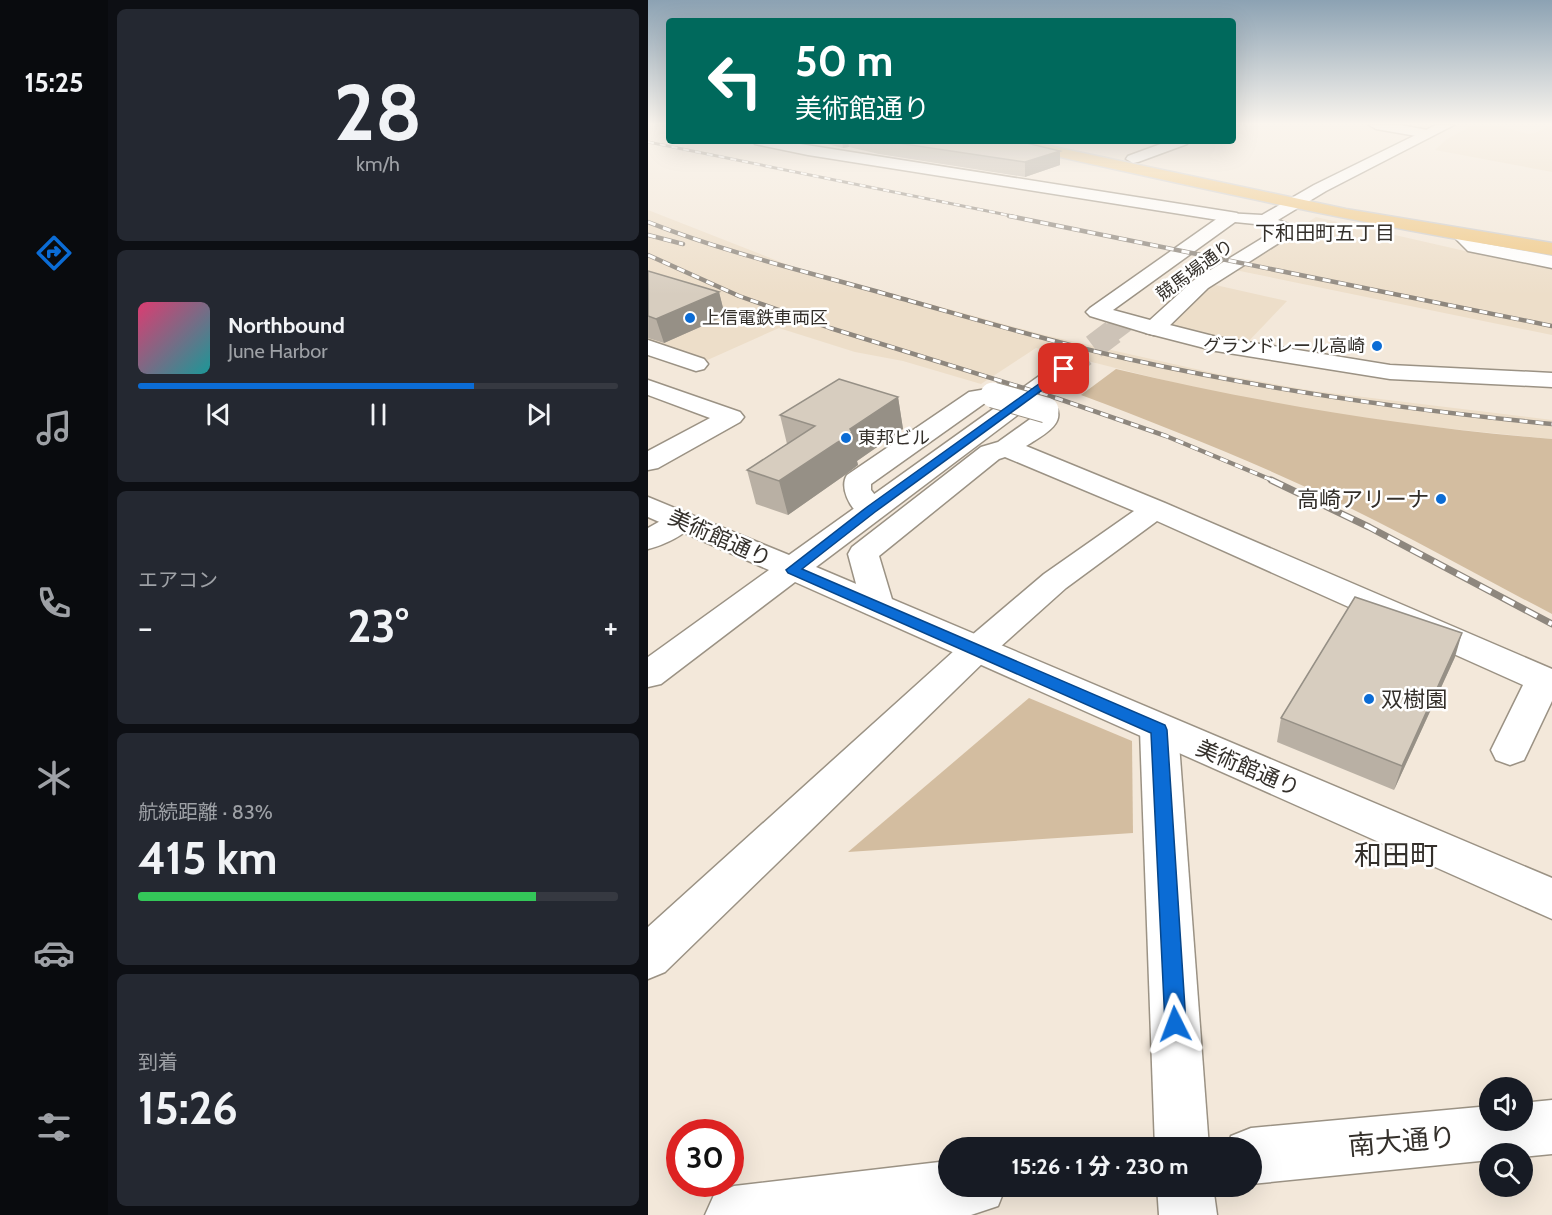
<!DOCTYPE html>
<html lang="ja">
<meta charset="utf-8">
<style>
:root{--surface:#171b24;--page:#242831;--text:#f1f3f6;--muted:#9ea1a6;--line:#363941;--accent:#0b6cd5}
body{margin:0;font-family:Cabin,"Noto Sans JP",sans-serif;background:var(--page);color:var(--text);height:100vh;display:flex;flex-direction:column;font-size:22px;white-space:nowrap}
*{box-sizing:border-box;margin:0}
p{font-size:20px;color:var(--muted)}
.icon{flex:none;width:33px;height:33px;fill:none;stroke:currentColor;stroke-width:2;stroke-linecap:round;stroke-linejoin:round}
.map{position:relative;flex:1;overflow:hidden}
.details{display:flex;flex-direction:column;gap:9px;padding:9px;background:#0d0f14;width:540px}
.details>*{flex:none}
.banner{position:absolute;left:18px;top:18px;width:570px;height:126px;border-radius:6px;box-shadow:0 6px 24px #0002;background:#00695c;color:#fff;overflow:hidden}
.fabs{position:absolute;left:831px;top:1077px;display:grid;gap:12px}
.fabs a{display:grid;place-items:center;width:54px;height:54px;border-radius:50%;background:var(--surface);box-shadow:0 6px 24px #0002;font-size:30px}
.speed{position:absolute;left:18px;top:1119px;display:flex;gap:12px;font-size:30px;font-weight:700;text-align:center}
.speed>*{display:grid;place-content:center;width:78px;height:78px;border-radius:50%;background:var(--surface);box-shadow:0 6px 24px #0002;line-height:1}
.speed .limit{border:9px solid #d22;background:#fff;color:#111}
.pin{position:absolute;display:grid;place-items:center;width:51px;height:51px;color:#fff;margin:-26px;border-radius:12px;box-shadow:0 3px 9px #0006}
.me{position:absolute;width:66px;margin:-33px;rotate:357deg;stroke-linejoin:round;filter:drop-shadow(0 0 4px #0008)}
.turn{display:flex;align-items:center;gap:21px;height:126px;padding:0 30px;font-size:27px}
.turn .icon{width:78px;height:78px;stroke-width:2.5}
.turn b{display:block;font-size:42px;line-height:51px}
.big{font-size:45px;font-weight:800;line-height:1.1}
.details .card{flex:1;display:flex;flex-direction:column;justify-content:center;gap:9px;min-width:0;padding:0 21px;border-radius:9px;background:var(--page)}
.details .dial{align-items:center;gap:0}
.dial b{font-size:78px;line-height:1}
.song{display:flex;align-items:center;gap:18px}
.cover{width:72px;height:72px;border-radius:9px;background:linear-gradient(135deg,hsl(340 70% 55%),hsl(180 70% 35%))}
.played{height:6px;border-radius:3px;background:linear-gradient(90deg,var(--accent) 70%,var(--line) 70%)}
.keys{display:flex;justify-content:space-around;direction:ltr}
.heat{display:flex;justify-content:space-between;align-items:center;font-size:33px;direction:ltr}
.charge{height:9px;border-radius:4px;background:linear-gradient(90deg,#34c759 83%,var(--line) 0)}
.trip{position:absolute;left:290px;top:1137px;width:324px;height:60px;border-radius:30px;background:var(--surface);box-shadow:0 6px 24px #0002;font-weight:800;line-height:60px;text-align:center}
main{display:flex;flex:1;min-height:0}
.tabs{display:flex;flex-direction:column;width:108px;justify-content:space-around;align-items:center;background:#090b0e;color:var(--muted)}
.tabs .icon{width:42px;height:42px}
.tabs .selected{color:var(--accent)}
.tabs b{font-size:27px;color:var(--text)}
.map>svg:first-child{display:block}
</style>
<main>
<nav class="tabs">
<b>15:25</b>
<svg class="icon selected" aria-label="directions" viewBox="0 0 24 24"><path d="M12 3l9 9-9 9-9-9zM9 14v-3h6M13 9l2 2-2 2"/></svg>
<svg class="icon" aria-label="music" viewBox="0 0 24 24"><path d="M9 18V5l10-2v13"/><circle cx="6" cy="18" r="3"/><circle cx="16" cy="16" r="3"/></svg>
<svg class="icon" aria-label="phone" viewBox="0 0 24 24"><path d="M5 4h4l2 5-3 2q2 4 5 5l2-3 5 2v4C11 20 4 13 5 4z"/></svg>
<svg class="icon" aria-label="climate" viewBox="0 0 24 24"><path d="M12 3v18M4 7l16 10M4 17L20 7"/></svg>
<svg class="icon" aria-label="car" viewBox="0 0 24 24"><path d="M5 17H2v-5l4-1 3-4h7l3 4 3 1v5h-3M9 17h6M6 11h13"/><circle cx="7" cy="17" r="2"/><circle cx="17" cy="17" r="2"/></svg>
<svg class="icon" aria-label="filters" viewBox="0 0 24 24"><path d="M4 7h16M4 17h16"/><circle cx="9" cy="7" r="2"/><circle cx="15" cy="17" r="2"/></svg>
</nav>
<section class="details">
<div class="card dial"><b>28</b><p>km/h</p></div>
<div class="card">
<div class="song"><i class="cover"></i><div><b>Northbound</b><p>June Harbor</p></div></div>
<div class="played"></div>
<div class="keys"><svg class="icon" aria-label="previous" viewBox="0 0 24 24"><path d="M18 5L8 12l10 7zM5 5v14"/></svg><svg class="icon" aria-label="pause" viewBox="0 0 24 24"><path d="M8 5v14M16 5v14"/></svg><svg class="icon" aria-label="next" viewBox="0 0 24 24"><path d="M6 5l10 7-10 7zM19 5v14"/></svg></div>
</div>
<div class="card"><p>エアコン</p>
<div class="heat"><a>−</a><b class="big">23°</b><a>+</a></div>
</div>
<div class="card"><p>航続距離 · 83%</p><b class="big">415 km</b><div class="charge"></div></div>
<div class="card"><p>到着</p><b class="big">15:26</b></div>
</section>
<div class="map">
<svg width="904" height="1215" viewBox="0 0 904 1215">
<rect width="100%" height="100%" fill="#f3e8da"/>
<g fill="#eddec9">
<polygon points="825,125 847,125 881,134 887,133 904,125 904,172 787,150 799,139"/>
<polygon points="0,210 140,265 396,335 570,374 666,391 904,420 904,439 765,425 655,409 559,391 388,348 333,384 255,361 207,352 131,328 55,362 0,342"/>
<polygon points="668,217 817,251 904,267 904,335 587,270"/>
<polygon points="563,284 639,301 597,345 516,327"/>
</g>
<g fill="#d3bda0">
<path d="M468,369C611,403 757,427 904,439V614C846,584 789,552 730,522C634,473 534,433 433,395Z"/>
<polygon points="381,698 484,741 485,833 200,852"/>
</g>
<g fill="none" stroke-linecap="round" stroke-linejoin="round">
<polyline stroke="#cdc3b7" stroke-width="20" stroke-dasharray="20 10" stroke-linecap="butt" points="463,333 487,315"/>
<polyline stroke="#cdc3b7" stroke-width="25" stroke-dasharray="25 12" stroke-linecap="butt" points="416,369 465,332"/>
<defs>
<g id="street">
<polygon points="721,125 752,125 785,131 787,134 780,138 728,129"/>
<polygon points="105,141 133,141 583,212 589,213 592,217 589,221 583,222 160,155 107,144"/>
<polygon points="521,141 541,141 539,144 490,162 485,163 478,159 480,156"/>
<polygon points="814,231 820,232 833,243 904,256 904,268 820,251 805,236 808,232"/>
<polygon points="506,321 569,337 742,365 904,373 904,387 742,379 568,351 498,333 495,328 498,323"/>
<polygon points="0,340 56,359 60,364 56,369 48,371 0,355"/>
<polygon points="0,380 92,412 96,417 92,422 10,468 0,470 0,451 62,418 0,395"/>
<path d="M345,388L354,390L357,395L354,400L337,403L223,484V490L238,509L233,515C227,517 221,519 214,516C202,509 191,487 199,475L321,392Z"/>
<path d="M398,402L407,405C420,424 392,437 378,446L517,503L904,669V701L876,760L862,765L848,760L843,750L875,685L509,521L418,588L341,657L17,972L0,979V927L317,641L396,574L486,511L357,457L351,459L231,556L246,606L242,613L230,617L218,613L214,606L200,554L204,547L333,447L350,442L385,417V410L389,405Z"/>
<path d="M33,512L43,515L48,521C38,535 16,545 0,549V528L23,515Z"/>
<polygon points="511,716 524,720 530,730 561,1148 507,1148 492,730 498,720"/>
<polygon points="509,1186 565,1186 569,1215 511,1215"/>
</g>
<g id="secondary">
<path d="M788,125H806L678,191L630,220L645,226L648,230L645,234L560,288L514,333L506,335L498,333L442,316L438,312L442,308L577,213L614,215L666,185ZM587,222L607,224L626,231L546,280L502,320L465,310Z"/>
<polygon points="416,362 424,364 428,369 424,374 168,567 904,878 904,919 147,582 13,684 0,687 0,657 121,570 0,517 0,497 141,555 408,364"/>
<polygon points="904,1100 904,1154 874,1157 874,1154 842,1154 842,1160 603,1184 603,1148 579,1148 583,1136 603,1128 842,1106 842,1120 874,1120 874,1103"/>
<polygon points="300,1161 300,1186 358,1186 350,1206 323,1215 57,1215 66,1195 86,1186"/>
</g>
<path id="primary" d="M352,141H378L698,209L904,243V255C721,226 540,186 359,145Z"/>
</defs>
<use href="#street" stroke="#9b9284" stroke-width="3"/>
<use href="#secondary" stroke="#9b9284" stroke-width="3"/>
<use href="#primary" stroke="#cecdcc" stroke-width="3"/>
<use href="#street" fill="#fff" fill-rule="evenodd"/>
<use href="#secondary" fill="#fff" fill-rule="evenodd"/>
<use href="#primary" fill="#efc886" fill-rule="evenodd"/>
<defs>
<polyline id="rail-far2" points="0,142 369,217"/>
<g id="rail-far1">
<polyline points="361,216 904,326"/>
<path d="M0,222C79,253 160,272 241,295C320,317 399,341 480,359C620,390 761,410 904,424"/>
<polyline points="0,235 35,244"/>
<polyline points="0,255 91,296 182,328 411,399 518,436 626,481"/>
</g>
<polyline id="rail" points="623,480 721,527 904,624"/>
</defs>
<use href="#rail-far2" stroke="#8e877e" stroke-width="3"/>
<use href="#rail-far1" stroke="#8e877e" stroke-width="4.5"/>
<use href="#rail" stroke="#8e877e" stroke-width="7"/>
<use href="#rail-far2" stroke="#fff" stroke-width="2" stroke-dasharray="6" stroke-linecap="butt"/>
<use href="#rail-far1" stroke="#fff" stroke-width="3" stroke-dasharray="8" stroke-linecap="butt"/>
<use href="#rail" stroke="#fff" stroke-width="4.5" stroke-dasharray="13" stroke-linecap="butt"/>
<defs>
<polyline id="street-bridge" points="345,395 398,410"/>
</defs>
<use href="#street-bridge" stroke="#9b9284" stroke-width="27" stroke-linecap="butt"/>
<use href="#street-bridge" stroke="#fff" stroke-width="25"/>
</g>
<g fill="#b9b0a4">
<polygon points="168,141 370,141 412,165 377,177 231,154 201,147 195,148"/>
<polygon points="0,271 71,292 77,316 16,343 0,338"/>
<polygon points="250,397 255,429 209,461 210,465 197,475 140,515 108,504 99,470 139,444 132,415"/>
<polygon points="807,657 746,790 629,742 633,718"/>
</g>
<g fill="#969086">
<polygon points="194,141 200,141 201,147 195,148"/>
<polygon points="412,151 412,165 377,177 377,162"/>
<polygon points="71,292 77,316 16,343 8,319"/>
<polygon points="250,397 255,429 209,461 210,465 197,475 140,515 131,481 202,429"/>
<polygon points="814,633 807,657 746,790 754,766"/>
</g>
<g fill="#d7cdbf" stroke="#969086" stroke-width="1.5">
<polygon points="236,141 370,141 412,151 377,162"/>
<polygon points="0,271 71,292 8,319 0,316"/>
<polygon points="191,379 250,397 202,429 204,432 190,442 131,481 99,470 167,426 132,415"/>
<polygon points="707,597 814,633 754,766 633,718"/>
</g>
<linearGradient id="sky" x2="0" y2="1"><stop stop-color="#8ca2b3"/><stop offset="0.42" stop-color="#faf5ee"/><stop offset="1" stop-color="#faf5ee" stop-opacity="0"/></linearGradient>
<rect width="904" height="295" fill="url(#sky)"/>
<polygon fill="#0b6cd5" stroke="#07468a" stroke-width="1.5" points="416,366 420,367 420,371 227,512 154,569 517,725 519,730 538,1024 535,1031 527,1034 520,1031 517,1024 503,733 140,573 138,570 219,507"/>
<g fill="#0b6cd5" stroke="#fff" stroke-width="2">
<circle cx="42" cy="318" r="6"/>
<circle cx="729" cy="346" r="6"/>
<circle cx="198" cy="438" r="6"/>
<circle cx="793" cy="499" r="6"/>
<circle cx="721" cy="699" r="6"/>
</g>
<g text-anchor="middle" dominant-baseline="central" stroke-width="5" stroke-linejoin="round" paint-order="stroke">
<g font-size="18" fill="#34302b" stroke="#fff">
<text transform="translate(547 270) rotate(-36)">競馬場通り</text>
</g>
<g font-size="18" fill="#34302b" stroke="#fff" text-anchor="start">
<text x="54" y="318">上信電鉄車両区</text>
<text x="717" y="346" text-anchor="end">グランドレール高崎</text>
<text x="210" y="438">東邦ビル</text>
</g>
<g font-size="20" fill="#34302b" stroke="#fff">
<text x="677" y="233">下和田町五丁目</text>
</g>
<g font-size="22" fill="#34302b" stroke="#fff" text-anchor="end">
<text x="781" y="499">高崎アリーナ</text>
<text x="733" y="699" text-anchor="start">双樹園</text>
</g>
<g font-size="22" fill="#34302b" stroke="#fff">
<text transform="translate(72 538) rotate(24)">美術館通り</text>
<text transform="translate(600 768) rotate(23)">美術館通り</text>
</g>
<g font-size="27" fill="#34302b" stroke="#fff">
<text transform="translate(754 1141) rotate(-5)">南大通り</text>
</g>
<g font-size="28" fill="#34302b" stroke="#fff">
<text x="748" y="855">和田町</text>
</g>
</g>
</svg>
<div class="fabs">
<a><svg class="icon" aria-label="sound" viewBox="0 0 24 24"><path d="M4 9h4l5-4v14l-5-4H4zM17 9q2 3 0 6"/></svg></a>
<a><svg class="icon" aria-label="search" viewBox="0 0 24 24"><circle cx="10" cy="10" r="6"/><path d="M15 15l6 6"/></svg></a>
</div>
<div class="speed"><div class="limit">30</div></div>
<div class="pin" style="left:416px;top:369px;background:#d93025"><svg class="icon" aria-label="arrive" viewBox="0 0 24 24"><path d="M6 21V4h12l-3 4 3 4H6"/></svg></div>
<svg class="me" style="left:527px;top:1024px" viewBox="-20 -20 40 40"><path d="M0-17L14 15 0 8-14 15z" fill="#0b6cd5" stroke="#fff" stroke-width="4"/></svg>
<div class="trip">15:26 · 1 分 · 230 m</div>
<div class="banner">
<div class="turn"><svg class="icon" aria-label="left" viewBox="0 0 24 24"><path d="M17 20v-9H6M10 6l-5 5 5 5"/></svg><div><b>50 m</b>美術館通り</div></div>
</div>
</div>
</main>
